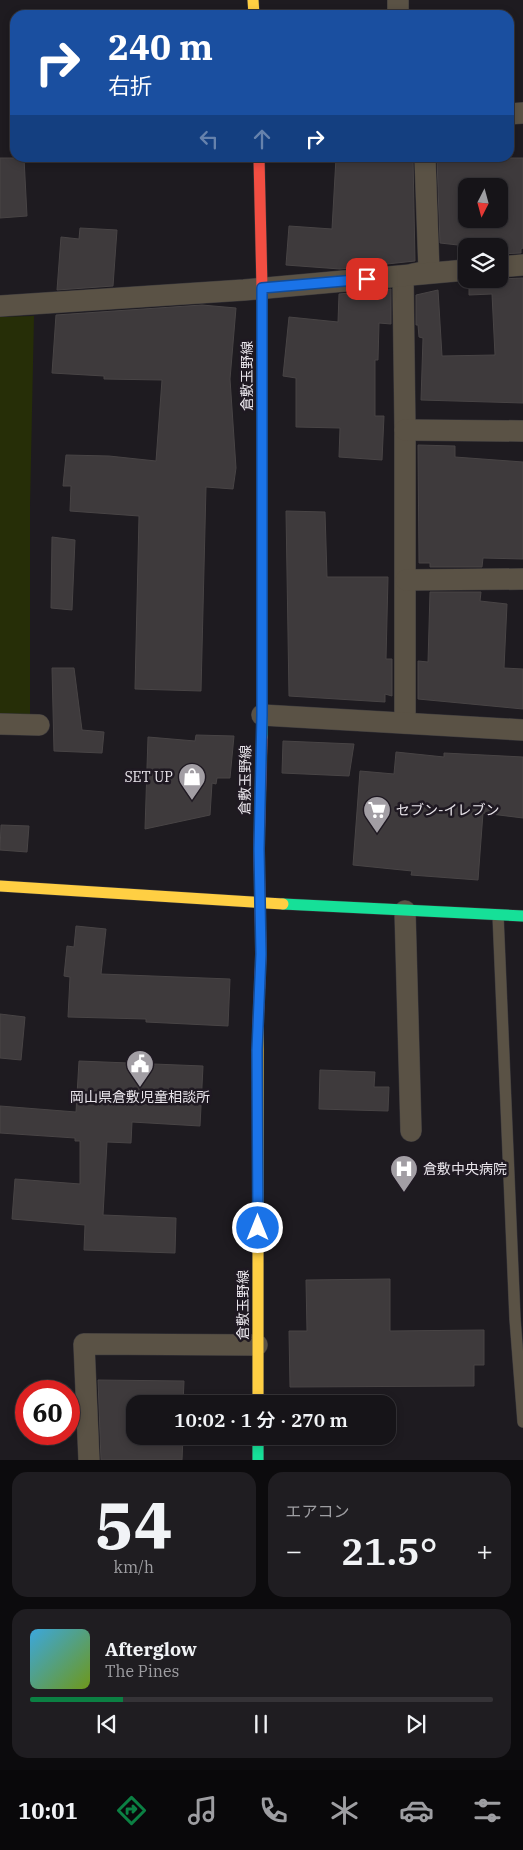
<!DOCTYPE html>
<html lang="ja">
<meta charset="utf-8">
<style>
:root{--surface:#161418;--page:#1f1d21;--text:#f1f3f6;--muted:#9e9ea2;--line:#353337;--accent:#0b8043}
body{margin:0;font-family:"IBM Plex Serif","Noto Sans JP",serif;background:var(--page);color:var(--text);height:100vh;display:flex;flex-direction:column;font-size:19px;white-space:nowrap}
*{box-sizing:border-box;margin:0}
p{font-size:16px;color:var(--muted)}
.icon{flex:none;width:28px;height:28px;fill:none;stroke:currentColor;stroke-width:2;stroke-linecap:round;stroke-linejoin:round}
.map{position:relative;height:1460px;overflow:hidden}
.details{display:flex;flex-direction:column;gap:12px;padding:12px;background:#0c0b0d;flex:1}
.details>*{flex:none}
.banner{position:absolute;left:10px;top:10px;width:504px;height:152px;border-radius:15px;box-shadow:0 2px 8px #0003,0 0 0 1px var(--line);background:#1a4fa0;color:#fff;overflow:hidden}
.needle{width:32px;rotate:186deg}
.fabs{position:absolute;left:458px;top:178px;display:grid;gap:10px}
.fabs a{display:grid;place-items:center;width:50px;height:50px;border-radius:10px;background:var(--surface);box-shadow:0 2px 8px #0003,0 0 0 1px var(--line);font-size:25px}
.speed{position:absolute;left:15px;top:1380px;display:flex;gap:10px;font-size:25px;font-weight:700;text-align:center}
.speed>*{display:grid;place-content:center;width:65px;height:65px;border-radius:50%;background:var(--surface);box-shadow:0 2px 8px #0003,0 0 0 1px var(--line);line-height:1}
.speed .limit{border:8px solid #d22;background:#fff;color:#111}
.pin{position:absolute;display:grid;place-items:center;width:42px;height:42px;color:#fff;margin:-21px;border-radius:10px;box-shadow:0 2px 8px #0006}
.me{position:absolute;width:55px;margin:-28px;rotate:0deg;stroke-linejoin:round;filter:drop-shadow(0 0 4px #0008)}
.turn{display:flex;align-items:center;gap:18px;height:105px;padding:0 15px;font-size:22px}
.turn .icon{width:65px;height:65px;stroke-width:2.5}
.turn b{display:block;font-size:35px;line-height:42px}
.lanes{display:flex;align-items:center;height:48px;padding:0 15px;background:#0003;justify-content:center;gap:25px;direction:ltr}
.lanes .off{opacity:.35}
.big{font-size:38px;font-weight:600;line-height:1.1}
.details .widget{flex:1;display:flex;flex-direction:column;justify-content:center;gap:8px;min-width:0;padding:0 18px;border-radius:15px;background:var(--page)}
.details .dial{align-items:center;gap:0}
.dial b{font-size:65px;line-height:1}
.song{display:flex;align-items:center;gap:15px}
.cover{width:60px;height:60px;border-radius:8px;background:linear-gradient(135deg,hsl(200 70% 55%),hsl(80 70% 35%))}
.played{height:5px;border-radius:2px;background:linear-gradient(90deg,var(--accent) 20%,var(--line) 20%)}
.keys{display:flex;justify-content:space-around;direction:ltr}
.heat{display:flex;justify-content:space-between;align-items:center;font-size:28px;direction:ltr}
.details .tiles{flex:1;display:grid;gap:12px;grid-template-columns:1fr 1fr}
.widget:last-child{grid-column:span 2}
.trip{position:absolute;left:126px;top:1395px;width:270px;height:50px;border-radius:15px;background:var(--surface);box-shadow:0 2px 8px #0003,0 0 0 1px var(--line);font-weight:600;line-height:50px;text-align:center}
.dock{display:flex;height:80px;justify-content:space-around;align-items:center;background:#09080a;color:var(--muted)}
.dock .icon{width:35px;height:35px}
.dock .on{color:var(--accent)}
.dock b{font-size:22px;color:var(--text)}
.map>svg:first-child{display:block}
</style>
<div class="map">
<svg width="523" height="1460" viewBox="0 0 523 1460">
<rect width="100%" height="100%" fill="#1e1b20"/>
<polygon fill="#262e07" points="34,316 30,506 30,716 0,716 0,317"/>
<g fill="#3e3a3c" stroke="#484445" fill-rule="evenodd">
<polygon points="0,158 24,158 27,216 0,218"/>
<polygon points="336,158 413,158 415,261 340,269 286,265 289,226 332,229"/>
<path d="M437,158H523V248L521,249V253L499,254V246H467L440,243ZM466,186H499V219H466Z"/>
<polygon points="80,228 117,230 113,286 57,290 61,237 79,239"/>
<polygon points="523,278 523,403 421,400 423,338 419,337 418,325 416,325 416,295 438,290 442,356 495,355 492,294 469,295 469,282 475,279 500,279"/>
<polygon points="391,289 391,324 379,323 378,360 375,360 375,416 384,416 382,460 339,457 340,428 296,427 296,378 283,376 289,317 338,322 339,294"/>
<polygon points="202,305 236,308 230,379 236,468 233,489 206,487 201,691 135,689 139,516 70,511 71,486 63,486 66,455 109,456 156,461 162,380 104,379 104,376 52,373 56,315"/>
<polygon points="418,445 455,446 455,457 523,462 523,559 483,558 482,567 430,567 430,563 419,563"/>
<polygon points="286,511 325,512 327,577 388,577 386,659 392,659 392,696 385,694 385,702 289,696"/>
<polygon points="52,537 75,540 72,610 51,608"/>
<polygon points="430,592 481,592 480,601 507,604 504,668 523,669 523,709 418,699 418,661 428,662"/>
<polygon points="52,668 74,668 82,730 104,732 102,753 54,751"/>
<polygon points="196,735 234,736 230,778 217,778 216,784 212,783 210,815 145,829 148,737 195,741"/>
<polygon points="283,741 354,744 349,776 282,773"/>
<polygon points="396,752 444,757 444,753 523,757 523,818 483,813 478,880 411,875 412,871 353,865 360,771 394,774"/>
<polygon points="1,825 29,826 27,852 0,850"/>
<polygon points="76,926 106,929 101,974 230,979 228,1026 146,1022 146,1019 68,1017 70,977 64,976 67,946 74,947"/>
<polygon points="0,1014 25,1017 21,1060 0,1058"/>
<polygon points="79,1061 203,1066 200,1126 132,1122 131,1143 107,1142 103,1215 176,1218 175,1253 84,1250 85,1225 12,1219 15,1179 80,1184 80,1141 75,1141 75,1138 0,1133 0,1106 76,1112"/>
<polygon points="320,1070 375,1072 374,1087 389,1087 388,1111 319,1109"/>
<polygon points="390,1279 390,1331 484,1330 484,1365 474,1365 474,1386 290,1387 289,1331 307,1331 306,1280"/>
<polygon points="98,1380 184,1381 183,1404 135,1404 135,1436 183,1436 182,1460 101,1460"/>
</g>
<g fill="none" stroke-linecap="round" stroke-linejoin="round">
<defs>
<polyline id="lane" points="498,915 515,1319 523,1422"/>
<g id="street">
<polyline points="398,0 398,15"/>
<polyline points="509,114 523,113"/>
<polyline points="499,267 523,265"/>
<polyline points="413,274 429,271 425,158"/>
<polyline points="403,276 405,430 405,723"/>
<polyline points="0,306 244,290 466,270"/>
<polyline points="405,430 523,431"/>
<polyline points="406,580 523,579"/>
<polyline points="262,715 523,730"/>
<polyline points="0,724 39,725"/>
<polyline points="405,911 411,1131"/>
<polyline points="89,1460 84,1344 257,1345"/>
</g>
<g id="fast">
<polyline points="262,737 262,412"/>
<polyline points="283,904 523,916"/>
<polyline points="258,1436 258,1460"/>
</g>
<g id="slow">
<polyline points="253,0 254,15"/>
<polyline points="0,886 283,904"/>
<polyline points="258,1026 258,1404"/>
</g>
<g id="jam">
<polyline points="259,158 262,288 262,412"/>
<polyline points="258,1026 261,954 259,849 262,737"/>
</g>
</defs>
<use href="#lane" stroke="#3a383c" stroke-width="12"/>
<use href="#street" stroke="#3a383c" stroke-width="22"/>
<use href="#fast" stroke="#3a383c" stroke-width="12"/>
<use href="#slow" stroke="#3a383c" stroke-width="12"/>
<use href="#jam" stroke="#3a383c" stroke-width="12"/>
<use href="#lane" stroke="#5a5245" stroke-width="11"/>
<use href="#street" stroke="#5a5245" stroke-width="21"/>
<use href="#fast" stroke="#16e098" stroke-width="11"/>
<use href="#slow" stroke="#ffcf43" stroke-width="11"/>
<use href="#jam" stroke="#f24e42" stroke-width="11"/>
</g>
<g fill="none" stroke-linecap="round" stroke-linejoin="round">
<defs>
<polyline id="route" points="258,1228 257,1050 261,954 259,849 262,715 262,288 367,279"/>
</defs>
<use href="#route" stroke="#114b97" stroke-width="12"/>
<use href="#route" stroke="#1a73e8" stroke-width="9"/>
</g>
<defs>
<symbol id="shop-pin" viewBox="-11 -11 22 30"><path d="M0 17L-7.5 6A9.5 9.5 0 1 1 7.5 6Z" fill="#a29ea4" stroke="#1f1922"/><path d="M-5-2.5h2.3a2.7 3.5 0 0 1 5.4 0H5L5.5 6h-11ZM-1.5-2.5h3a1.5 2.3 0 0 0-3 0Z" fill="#fff"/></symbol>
<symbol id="supermarket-pin" viewBox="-11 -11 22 30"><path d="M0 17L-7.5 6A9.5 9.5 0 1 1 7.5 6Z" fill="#a29ea4" stroke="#1f1922"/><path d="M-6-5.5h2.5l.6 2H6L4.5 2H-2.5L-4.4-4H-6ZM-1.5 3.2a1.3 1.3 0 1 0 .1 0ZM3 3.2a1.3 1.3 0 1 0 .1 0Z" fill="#fff"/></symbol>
<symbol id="civic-pin" viewBox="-11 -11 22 30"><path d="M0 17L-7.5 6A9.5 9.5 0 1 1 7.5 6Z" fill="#a29ea4" stroke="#1f1922"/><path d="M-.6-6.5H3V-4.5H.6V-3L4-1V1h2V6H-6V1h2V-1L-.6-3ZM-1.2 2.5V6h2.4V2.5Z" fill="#fff"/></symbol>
<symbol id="hospital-pin" viewBox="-11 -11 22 30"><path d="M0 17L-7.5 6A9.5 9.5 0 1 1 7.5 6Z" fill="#a29ea4" stroke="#1f1922"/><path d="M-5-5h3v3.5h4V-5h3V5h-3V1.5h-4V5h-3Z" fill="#fff"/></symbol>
</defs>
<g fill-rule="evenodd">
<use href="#shop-pin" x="176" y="761" width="32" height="43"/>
<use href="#supermarket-pin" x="361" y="794" width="32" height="43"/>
<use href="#civic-pin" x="124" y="1048" width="32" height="43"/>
<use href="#hospital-pin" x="388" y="1153" width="32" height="43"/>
</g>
<g text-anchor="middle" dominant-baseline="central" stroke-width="5" stroke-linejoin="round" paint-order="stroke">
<g font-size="14" fill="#e9e5eb" stroke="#1f1922">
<text transform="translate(247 376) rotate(-90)">倉敷玉野線</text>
<text transform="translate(245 780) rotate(-89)">倉敷玉野線</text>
<text transform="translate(243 1305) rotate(-90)">倉敷玉野線</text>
</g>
<g font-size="14" fill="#e9e5eb" stroke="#1f1922" text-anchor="start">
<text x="173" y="777" text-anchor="end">SET UP</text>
<text x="396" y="810">セブン-イレブン</text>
<text x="140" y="1097" text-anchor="middle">岡山県倉敷児童相談所</text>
<text x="423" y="1169">倉敷中央病院</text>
</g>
</g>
</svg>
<div class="fabs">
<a><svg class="needle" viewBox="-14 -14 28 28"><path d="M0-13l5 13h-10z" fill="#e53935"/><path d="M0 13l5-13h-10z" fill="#9e9ea2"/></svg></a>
<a><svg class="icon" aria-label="layers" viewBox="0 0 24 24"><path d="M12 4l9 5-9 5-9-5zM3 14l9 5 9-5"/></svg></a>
</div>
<div class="speed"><div class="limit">60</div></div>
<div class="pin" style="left:367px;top:279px;background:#d93025"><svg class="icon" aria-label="arrive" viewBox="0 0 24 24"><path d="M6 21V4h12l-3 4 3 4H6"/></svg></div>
<svg class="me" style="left:258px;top:1228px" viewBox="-20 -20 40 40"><circle r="17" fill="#1a73e8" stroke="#fff" stroke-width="3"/><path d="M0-11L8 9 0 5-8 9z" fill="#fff"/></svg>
<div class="trip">10:02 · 1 分 · 270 m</div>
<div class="banner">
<div class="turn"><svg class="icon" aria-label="right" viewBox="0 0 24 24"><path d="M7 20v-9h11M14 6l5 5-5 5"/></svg><div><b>240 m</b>右折</div></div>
<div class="lanes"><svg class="icon off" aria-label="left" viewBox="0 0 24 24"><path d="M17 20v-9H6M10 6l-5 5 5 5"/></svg><svg class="icon off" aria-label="ahead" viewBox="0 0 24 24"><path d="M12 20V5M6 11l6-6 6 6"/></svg><svg class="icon" aria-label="right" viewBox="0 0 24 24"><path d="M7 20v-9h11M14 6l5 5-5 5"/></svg></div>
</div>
</div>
<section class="details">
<div class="tiles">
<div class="widget dial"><b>54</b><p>km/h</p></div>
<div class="widget"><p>エアコン</p>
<div class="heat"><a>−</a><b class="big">21.5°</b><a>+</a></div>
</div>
<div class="widget">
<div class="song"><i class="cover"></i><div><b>Afterglow</b><p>The Pines</p></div></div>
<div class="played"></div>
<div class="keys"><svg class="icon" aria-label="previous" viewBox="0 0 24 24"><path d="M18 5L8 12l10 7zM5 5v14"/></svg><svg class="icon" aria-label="pause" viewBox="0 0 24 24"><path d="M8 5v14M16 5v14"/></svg><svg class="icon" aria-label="next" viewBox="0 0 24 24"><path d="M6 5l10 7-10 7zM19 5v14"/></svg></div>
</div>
</div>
</section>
<nav class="dock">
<b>10:01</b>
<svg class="icon on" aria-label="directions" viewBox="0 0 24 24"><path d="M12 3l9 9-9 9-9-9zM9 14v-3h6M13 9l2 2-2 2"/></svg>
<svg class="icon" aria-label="music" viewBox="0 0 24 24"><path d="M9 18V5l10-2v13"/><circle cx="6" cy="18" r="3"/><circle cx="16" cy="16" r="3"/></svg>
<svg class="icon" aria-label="phone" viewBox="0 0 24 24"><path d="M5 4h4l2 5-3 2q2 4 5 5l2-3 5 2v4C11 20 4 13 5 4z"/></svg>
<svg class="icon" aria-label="climate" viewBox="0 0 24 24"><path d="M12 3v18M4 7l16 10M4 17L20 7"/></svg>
<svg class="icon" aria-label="car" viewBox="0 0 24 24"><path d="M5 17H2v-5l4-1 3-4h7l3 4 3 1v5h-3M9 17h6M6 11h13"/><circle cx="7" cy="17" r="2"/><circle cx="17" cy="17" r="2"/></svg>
<svg class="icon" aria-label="filters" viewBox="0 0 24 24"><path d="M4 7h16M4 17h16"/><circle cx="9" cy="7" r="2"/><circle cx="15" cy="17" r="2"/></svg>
</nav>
